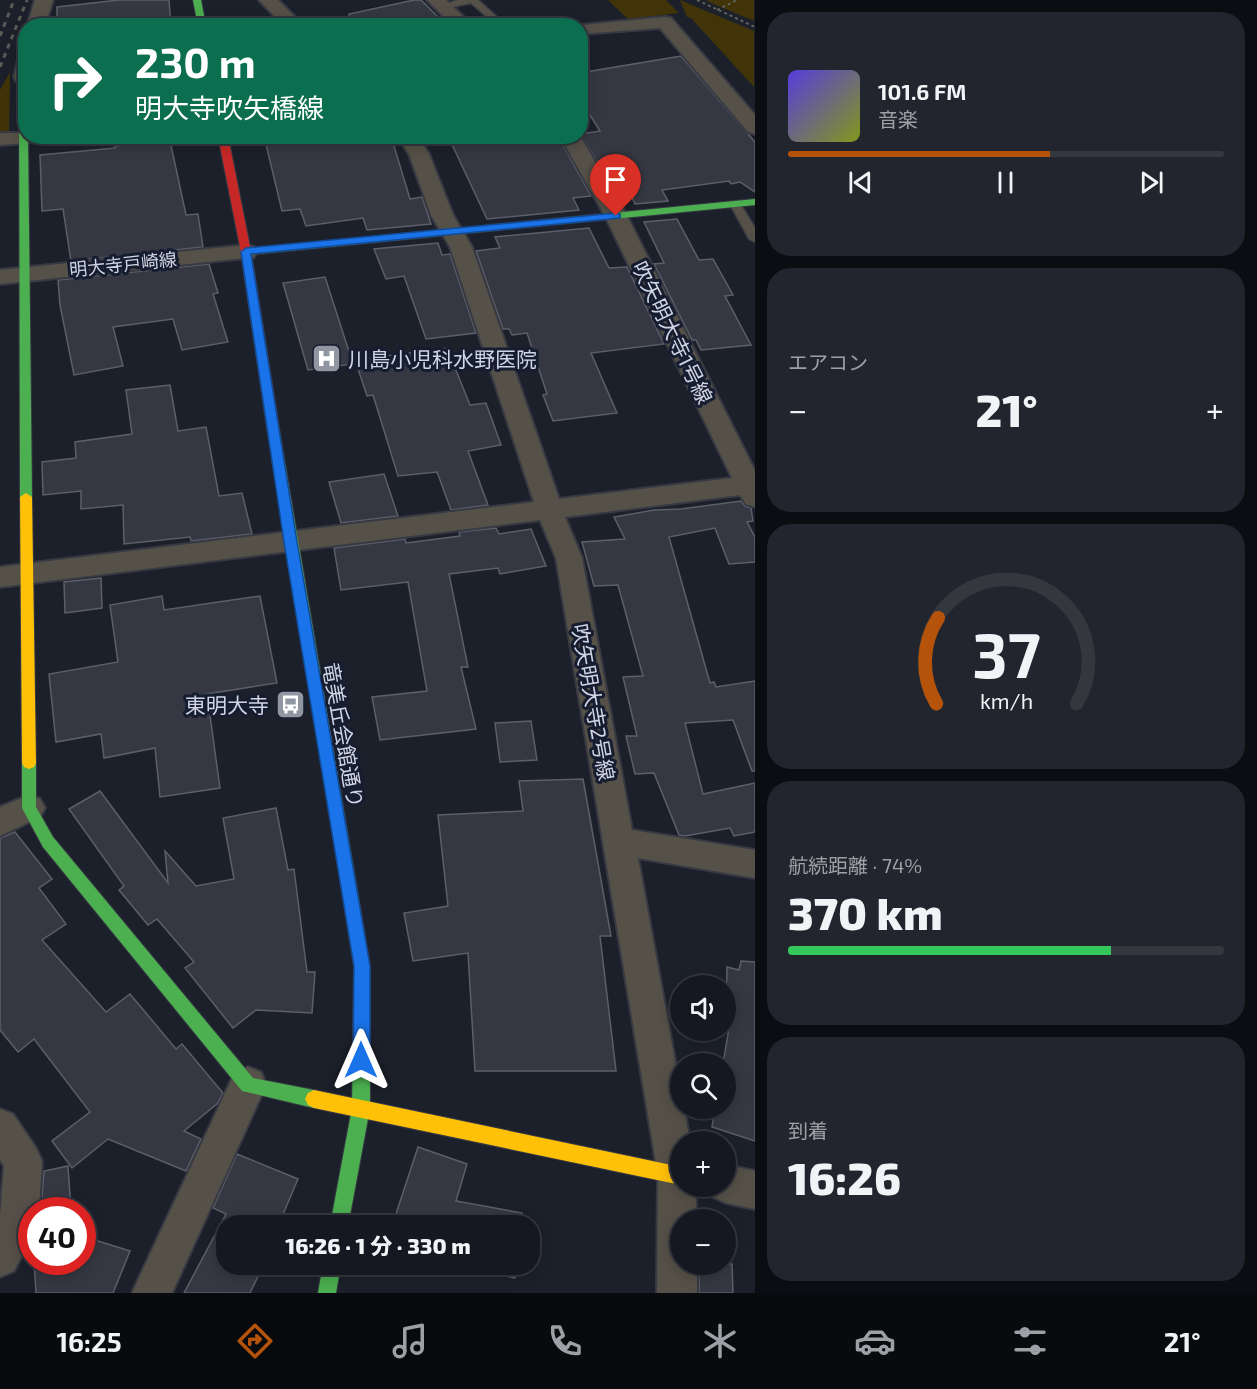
<!DOCTYPE html>
<html lang="ja">
<meta charset="utf-8">
<style>
:root{--surface:#151820;--page:#22252d;--text:#f1f3f6;--muted:#9da0a5;--line:#34373e;--accent:#b45309}
body{margin:0;font-family:"Exo 2","Noto Sans JP",sans-serif;background:var(--page);color:var(--text);height:100vh;display:flex;flex-direction:column;font-size:22px;white-space:nowrap}
*{box-sizing:border-box;margin:0}
p{font-size:20px;color:var(--muted)}
.icon{flex:none;width:33px;height:33px;fill:none;stroke:currentColor;stroke-width:2;stroke-linecap:round;stroke-linejoin:round}
.map{position:relative;flex:1;overflow:hidden}
.sheet{display:flex;flex-direction:column;gap:12px;padding:12px;background:#0c0d12;width:502px}
.sheet>*{flex:none}
.hud{position:absolute;left:18px;top:18px;width:570px;height:126px;border-radius:24px;box-shadow:0 3px 15px #0003,0 0 0 2px var(--line);background:#0b6e4f;color:#fff;overflow:hidden}
.tools{position:absolute;left:670px;top:975px;display:grid;gap:12px}
.tools a{display:grid;place-items:center;width:66px;height:66px;border-radius:50%;background:var(--surface);box-shadow:0 3px 15px #0003,0 0 0 2px var(--line);font-size:30px}
.speed{position:absolute;left:18px;top:1197px;display:flex;gap:12px;font-size:30px;font-weight:700;text-align:center}
.speed>*{display:grid;place-content:center;width:78px;height:78px;border-radius:50%;background:var(--surface);box-shadow:0 3px 15px #0003,0 0 0 2px var(--line);line-height:1}
.speed .limit{border:9px solid #d22;background:#fff;color:#111}
.pin{position:absolute;display:grid;place-items:center;width:51px;height:51px;color:#fff;margin:-62px -26px;border-radius:50% 50% 50% 0;rotate:-45deg;box-shadow:0 0 6px #0007}
.pin .icon{rotate:45deg}
.me{position:absolute;width:66px;margin:-33px;rotate:0deg;stroke-linejoin:round;filter:drop-shadow(0 0 4px #0008)}
.turn{display:flex;align-items:center;gap:21px;height:126px;padding:0 18px;font-size:27px}
.turn .icon{width:78px;height:78px;stroke-width:2.5}
.turn b{display:block;font-size:42px;line-height:51px}
.big{font-size:45px;font-weight:800;line-height:1.1}
.sheet .widget{flex:1;display:flex;flex-direction:column;justify-content:center;gap:9px;min-width:0;padding:0 21px;border-radius:24px;background:var(--page)}
.sheet .dial{align-items:center;gap:0}
.dial svg{height:156px;overflow:visible;fill:none;stroke:var(--line);stroke-width:7;stroke-linecap:round;text-anchor:middle}
.dial text{fill:var(--text);stroke:none}
.song{display:flex;align-items:center;gap:18px}
.cover{width:72px;height:72px;border-radius:9px;background:linear-gradient(135deg,hsl(250 70% 55%),hsl(70 70% 35%))}
.played{height:6px;border-radius:3px;background:linear-gradient(90deg,var(--accent) 60%,var(--line) 60%)}
.keys{display:flex;justify-content:space-around;direction:ltr}
.heat{display:flex;justify-content:space-between;align-items:center;font-size:33px;direction:ltr}
.charge{height:9px;border-radius:4px;background:linear-gradient(90deg,#34c759 74%,var(--line) 0)}
.trip{position:absolute;left:216px;top:1215px;width:324px;height:60px;border-radius:24px;background:var(--surface);box-shadow:0 3px 15px #0003,0 0 0 2px var(--line);font-weight:800;line-height:60px;text-align:center}
.dock{display:flex;height:96px;justify-content:space-around;align-items:center;background:#080a0d;color:var(--muted)}
.dock .icon{width:42px;height:42px}
.dock .on{color:var(--accent)}
.dock b{font-size:27px;color:var(--text)}
main{display:flex;flex:1;min-height:0}
.map>svg:first-child{display:block}
</style>
<main>
<div class="map">
<svg width="755" height="1293" viewBox="0 0 755 1293">
<rect width="100%" height="100%" fill="#1c202b"/>
<g fill="#403408">
<polygon points="608,0 666,0 679,13 628,19"/>
<polygon points="680,0 754,31 754,87 691,18 687,17"/>
<polygon points="706,0 754,0 754,21 711,3"/>
<polygon points="10,72 9,133 0,132 0,90"/>
</g>
<g fill="#353842" stroke="#5c5f69" stroke-width="1.5">
<polygon points="119,0 169,0 171,26 57,26 57,7"/>
<polygon points="414,0 421,0 447,26 350,26 349,14"/>
<polygon points="681,56 755,142 755,192 740,182 731,184 729,181 662,190 668,201 635,204 630,193 617,194 580,134 600,131 580,99 580,73"/>
<polygon points="122,136 169,136 186,215 198,214 203,247 71,261 63,209 42,211 40,155 115,148 115,146 124,145"/>
<polygon points="264,136 391,136 410,199 422,197 431,224 367,230 363,218 306,226 300,209 282,211"/>
<polygon points="448,136 558,136 591,196 573,198 579,210 487,219"/>
<polygon points="677,219 699,260 713,259 733,295 725,296 751,345 701,350 696,340 692,340 654,264 664,263 644,222"/>
<polygon points="589,228 609,268 627,267 664,344 591,353 617,413 553,421 543,395 547,394 527,333 512,335 509,329 503,329 476,251 500,248 495,237"/>
<polygon points="438,243 442,255 450,254 476,333 426,339 404,276 386,279 374,249"/>
<polygon points="209,264 218,293 213,294 228,342 182,350 173,319 113,327 123,366 74,375 60,305 58,280"/>
<polygon points="325,277 353,364 308,370 283,283"/>
<polygon points="447,348 470,405 486,403 501,445 468,451 488,505 451,510 437,472 398,476 373,395 367,396 355,360"/>
<polygon points="170,385 178,431 206,427 219,496 242,493 252,534 191,541 190,537 124,544 123,505 81,509 81,491 43,495 42,462 76,458 75,442 132,434 126,390"/>
<polygon points="384,474 398,516 341,523 329,482"/>
<polygon points="741,501 745,506 751,508 753,521 747,522 755,537 755,562 729,564 715,528 669,537 710,683 714,682 716,687 755,681 755,771 752,771 733,720 685,723 703,794 755,783 755,832 734,836 730,828 685,836 679,835 654,773 635,774 626,736 637,736 623,677 643,676 618,585 594,586 582,542 625,539 614,517 654,510 681,509"/>
<polygon points="496,528 499,534 531,529 546,566 500,574 498,568 449,574 468,667 461,667 476,729 380,740 372,697 427,691 408,582 341,590 334,548 405,539 406,543 460,536 459,532"/>
<polygon points="101,578 102,608 65,613 64,582"/>
<polygon points="162,596 164,610 260,596 277,683 207,694 220,788 160,797 155,748 104,758 101,734 56,742 49,674 118,662 110,605"/>
<polygon points="531,721 537,760 500,762 495,723"/>
<polygon points="583,779 611,936 600,936 616,1071 475,1071 468,953 413,961 404,913 448,906 438,815 523,811 519,781"/>
<polygon points="100,791 168,883 165,851 196,886 234,879 223,818 276,808 288,870 294,869 307,972 315,972 312,1013 256,1010 233,1028 185,968 194,962 157,919 148,925 119,890 124,886 69,809"/>
<polygon points="15,832 52,879 39,888 66,924 42,940 106,1012 130,994 176,1049 182,1044 223,1093 218,1103 184,1131 201,1139 186,1171 108,1139 72,1168 52,1141 90,1112 34,1039 18,1052 0,1030 0,838"/>
<polygon points="741,961 755,962 755,1141 712,1127 715,1108 726,1108 726,1064 723,1064 731,1016 726,1015 727,967 739,970"/>
<polygon points="418,1147 467,1164 456,1201 522,1213 521,1226 392,1226"/>
<polygon points="237,1154 298,1179 278,1226 226,1226 226,1264 264,1264 250,1293 184,1293 226,1214 213,1208"/>
<polygon points="68,1166 71,1210 41,1210 44,1171"/>
<polygon points="82,1236 130,1251 113,1293 36,1293 34,1262 82,1262"/>
<polygon points="476,1264 516,1264 515,1278 475,1270"/>
<polygon points="699,1264 732,1264 733,1293 699,1293"/>
</g>
<g fill="none" stroke-linecap="round" stroke-linejoin="round">
<defs>
<g id="lane">
<polygon points="458,0 478,0 496,16 488,18 471,3 443,9 438,6"/>
<polygon points="735,201 739,202 755,228 755,242 749,239 730,204"/>
</g>
<g id="street">
<polygon points="35,0 53,0 45,26 27,26"/>
<polygon points="259,0 278,0 304,26 284,26"/>
<polygon points="427,0 446,0 473,26 453,26"/>
<polygon points="665,17 671,18 755,115 755,134 748,132 660,28 580,34 580,26 573,26"/>
<polygon points="26,55 26,82 16,81 14,77 19,56"/>
<polygon points="0,133 22,133 32,139 29,143 0,145"/>
<polygon points="397,136 417,136 429,154 453,215 472,247 559,499 732,478 605,216 560,136 580,136 627,216 755,471 755,507 746,504 740,495 565,517 582,558 632,830 755,850 755,878 638,858 681,1094 681,1108 684,1108 690,1142 681,1142 681,1186 696,1186 696,1220 681,1220 681,1264 697,1264 697,1293 657,1293 658,1175 556,558 540,520 0,587 0,567 534,502 450,247 431,215 409,154"/>
<polygon points="246,245 254,247 257,252 254,257 0,284 0,270"/>
<polygon points="29,795 40,799 45,808 40,817 0,836 0,807"/>
<polygon points="248,1067 261,1072 266,1085 172,1293 132,1293 235,1072"/>
<polygon points="0,1109 13,1114 36,1148 42,1161 39,1210 32,1210 32,1235 14,1271 0,1277 0,1216 4,1166 0,1160"/>
<polygon points="726,1165 755,1171 755,1209 726,1203 713,1197 708,1186 726,1186"/>
</g>
<g id="fast">
<polygon points="193,0 201,0 206,26 198,26"/>
<polygon points="23,74 26,74 26,136 28,136 32,497 26,501 20,497 19,77"/>
<polygon points="755,199 755,205 246,255 241,252 246,249"/>
<polygon points="274,430 280,434 370,966 370,1108 348,1226 330,1226 352,1108 354,966 268,434"/>
<polygon points="29,757 34,759 36,763 36,807 53,837 253,1078 314,1090 320,1093 323,1099 320,1105 314,1108 242,1091 43,847 22,808 22,763 24,759"/>
<polygon points="323,1264 341,1264 336,1293 318,1293"/>
</g>
<g id="slow">
<polygon points="26,493 32,497 36,763 34,767 29,769 24,767 22,763 20,497"/>
<polygon points="314,1090 681,1167 681,1185 314,1108 308,1105 305,1099 308,1093"/>
</g>
<polygon id="jam" points="218,136 228,136 251,252 280,434 274,438 268,434 241,252"/>
</defs>
<use href="#lane" stroke="#373a43" stroke-width="3"/>
<use href="#street" stroke="#373a43" stroke-width="4"/>
<use href="#fast" stroke="#373a43" stroke-width="2"/>
<use href="#slow" stroke="#373a43" stroke-width="2"/>
<use href="#jam" stroke="#373a43" stroke-width="2"/>
<g stroke="#61605d" stroke-width="2" stroke-dasharray="3 3" stroke-linecap="butt">
<polyline points="697,0 755,27"/>
<polyline points="717,10 737,0"/>
</g>
<use href="#lane" fill="#555148" fill-rule="evenodd"/>
<use href="#street" fill="#555148" fill-rule="evenodd"/>
<use href="#fast" fill="#4caf50" fill-rule="evenodd"/>
<use href="#slow" fill="#ffc107" fill-rule="evenodd"/>
<use href="#jam" fill="#c62828" fill-rule="evenodd"/>
<g stroke="#5b5a57" stroke-width="3" stroke-dasharray="5 5" stroke-linecap="butt">
<polyline points="0,36 14,0"/>
<polyline points="0,67 27,0"/>
</g>
</g>
<polygon fill="#1a73e8" stroke="#114b97" stroke-width="1.5" points="616,213 620,214 620,218 251,254 297,542 370,966 370,1060 367,1066 361,1069 355,1066 353,1060 354,966 284,542 241,252 246,248"/>
<defs>
<symbol id="hospital-square" viewBox="-11 -11 22 22"><rect x="-9" y="-9" width="18" height="18" rx="4" fill="#9196a3" stroke="#161d31"/><path d="M-5-5h3v3.5h4V-5h3V5h-3V1.5h-4V5h-3Z" fill="#fff"/></symbol>
<symbol id="bus-square" viewBox="-11 -11 22 22"><rect x="-9" y="-9" width="18" height="18" rx="4" fill="#9196a3" stroke="#161d31"/><path d="M-5-6H5V4H4V6H2V4H-2V6H-4V4H-5ZM-3.5-4V0h7V-4ZM-3.5 1.2v1.5H-2V1.2ZM2 1.2v1.5H3.5V1.2Z" fill="#fff"/></symbol>
</defs>
<g fill-rule="evenodd">
<use href="#hospital-square" x="310" y="342" width="33" height="33"/>
<use href="#bus-square" x="274" y="688" width="33" height="33"/>
</g>
<g text-anchor="middle" dominant-baseline="central" stroke-width="6" stroke-linejoin="round" paint-order="stroke">
<g font-size="18" fill="#d0d5e3" stroke="#161d31">
<text transform="translate(123 264) rotate(-6)">明大寺戸崎線</text>
</g>
<g font-size="21" fill="#d0d5e3" stroke="#161d31">
<text transform="translate(673 332) rotate(64)">吹矢明大寺1号線</text>
<text transform="translate(594 702) rotate(80)">吹矢明大寺2号線</text>
<text transform="translate(344 735) rotate(80)">竜美丘会館通り</text>
</g>
<g font-size="21" fill="#d0d5e3" stroke="#161d31" text-anchor="start">
<text x="348" y="358">川島小児科水野医院</text>
<text x="269" y="704" text-anchor="end">東明大寺</text>
</g>
</g>
</svg>
<div class="tools">
<a><svg class="icon" aria-label="sound" viewBox="0 0 24 24"><path d="M4 9h4l5-4v14l-5-4H4zM17 9q2 3 0 6"/></svg></a>
<a><svg class="icon" aria-label="search" viewBox="0 0 24 24"><circle cx="10" cy="10" r="6"/><path d="M15 15l6 6"/></svg></a>
<a>+</a>
<a>−</a>
</div>
<div class="speed"><div class="limit">40</div></div>
<div class="pin" style="left:616px;top:216px;background:#d93025"><svg class="icon" aria-label="arrive" viewBox="0 0 24 24"><path d="M6 21V4h12l-3 4 3 4H6"/></svg></div>
<svg class="me" style="left:361px;top:1060px" viewBox="-20 -20 40 40"><path d="M0-17L14 15 0 8-14 15z" fill="#1a73e8" stroke="#fff" stroke-width="4"/></svg>
<div class="trip">16:26 · 1 分 · 330 m</div>
<div class="hud">
<div class="turn"><svg class="icon" aria-label="right" viewBox="0 0 24 24"><path d="M7 20v-9h11M14 6l5 5-5 5"/></svg><div><b>230 m</b>明大寺吹矢橋線</div></div>
</div>
</div>
<section class="sheet">
<div class="widget">
<div class="song"><i class="cover"></i><div><b>101.6 FM</b><p>音楽</p></div></div>
<div class="played"></div>
<div class="keys"><svg class="icon" aria-label="previous" viewBox="0 0 24 24"><path d="M18 5L8 12l10 7zM5 5v14"/></svg><svg class="icon" aria-label="pause" viewBox="0 0 24 24"><path d="M8 5v14M16 5v14"/></svg><svg class="icon" aria-label="next" viewBox="0 0 24 24"><path d="M6 5l10 7-10 7zM19 5v14"/></svg></div>
</div>
<div class="widget"><p>エアコン</p>
<div class="heat"><a>−</a><b class="big">21°</b><a>+</a></div>
</div>
<div class="widget dial"><svg viewBox="0 0 100 80">
<path d="M14 69A42 42 0 1 1 86 69"/>
<path d="M14 69A42 42 0 0 1 15 25" stroke="#b45309"/>
<text x="50" y="56" font-size="32" font-weight="700">37</text>
<text x="50" y="72" font-size="11">km/h</text>
</svg></div>
<div class="widget"><p>航続距離 · 74%</p><b class="big">370 km</b><div class="charge"></div></div>
<div class="widget"><p>到着</p><b class="big">16:26</b></div>
</section>
</main>
<nav class="dock">
<b>16:25</b>
<svg class="icon on" aria-label="directions" viewBox="0 0 24 24"><path d="M12 3l9 9-9 9-9-9zM9 14v-3h6M13 9l2 2-2 2"/></svg>
<svg class="icon" aria-label="music" viewBox="0 0 24 24"><path d="M9 18V5l10-2v13"/><circle cx="6" cy="18" r="3"/><circle cx="16" cy="16" r="3"/></svg>
<svg class="icon" aria-label="phone" viewBox="0 0 24 24"><path d="M5 4h4l2 5-3 2q2 4 5 5l2-3 5 2v4C11 20 4 13 5 4z"/></svg>
<svg class="icon" aria-label="climate" viewBox="0 0 24 24"><path d="M12 3v18M4 7l16 10M4 17L20 7"/></svg>
<svg class="icon" aria-label="car" viewBox="0 0 24 24"><path d="M5 17H2v-5l4-1 3-4h7l3 4 3 1v5h-3M9 17h6M6 11h13"/><circle cx="7" cy="17" r="2"/><circle cx="17" cy="17" r="2"/></svg>
<svg class="icon" aria-label="filters" viewBox="0 0 24 24"><path d="M4 7h16M4 17h16"/><circle cx="9" cy="7" r="2"/><circle cx="15" cy="17" r="2"/></svg>
<b>21°</b>
</nav>
